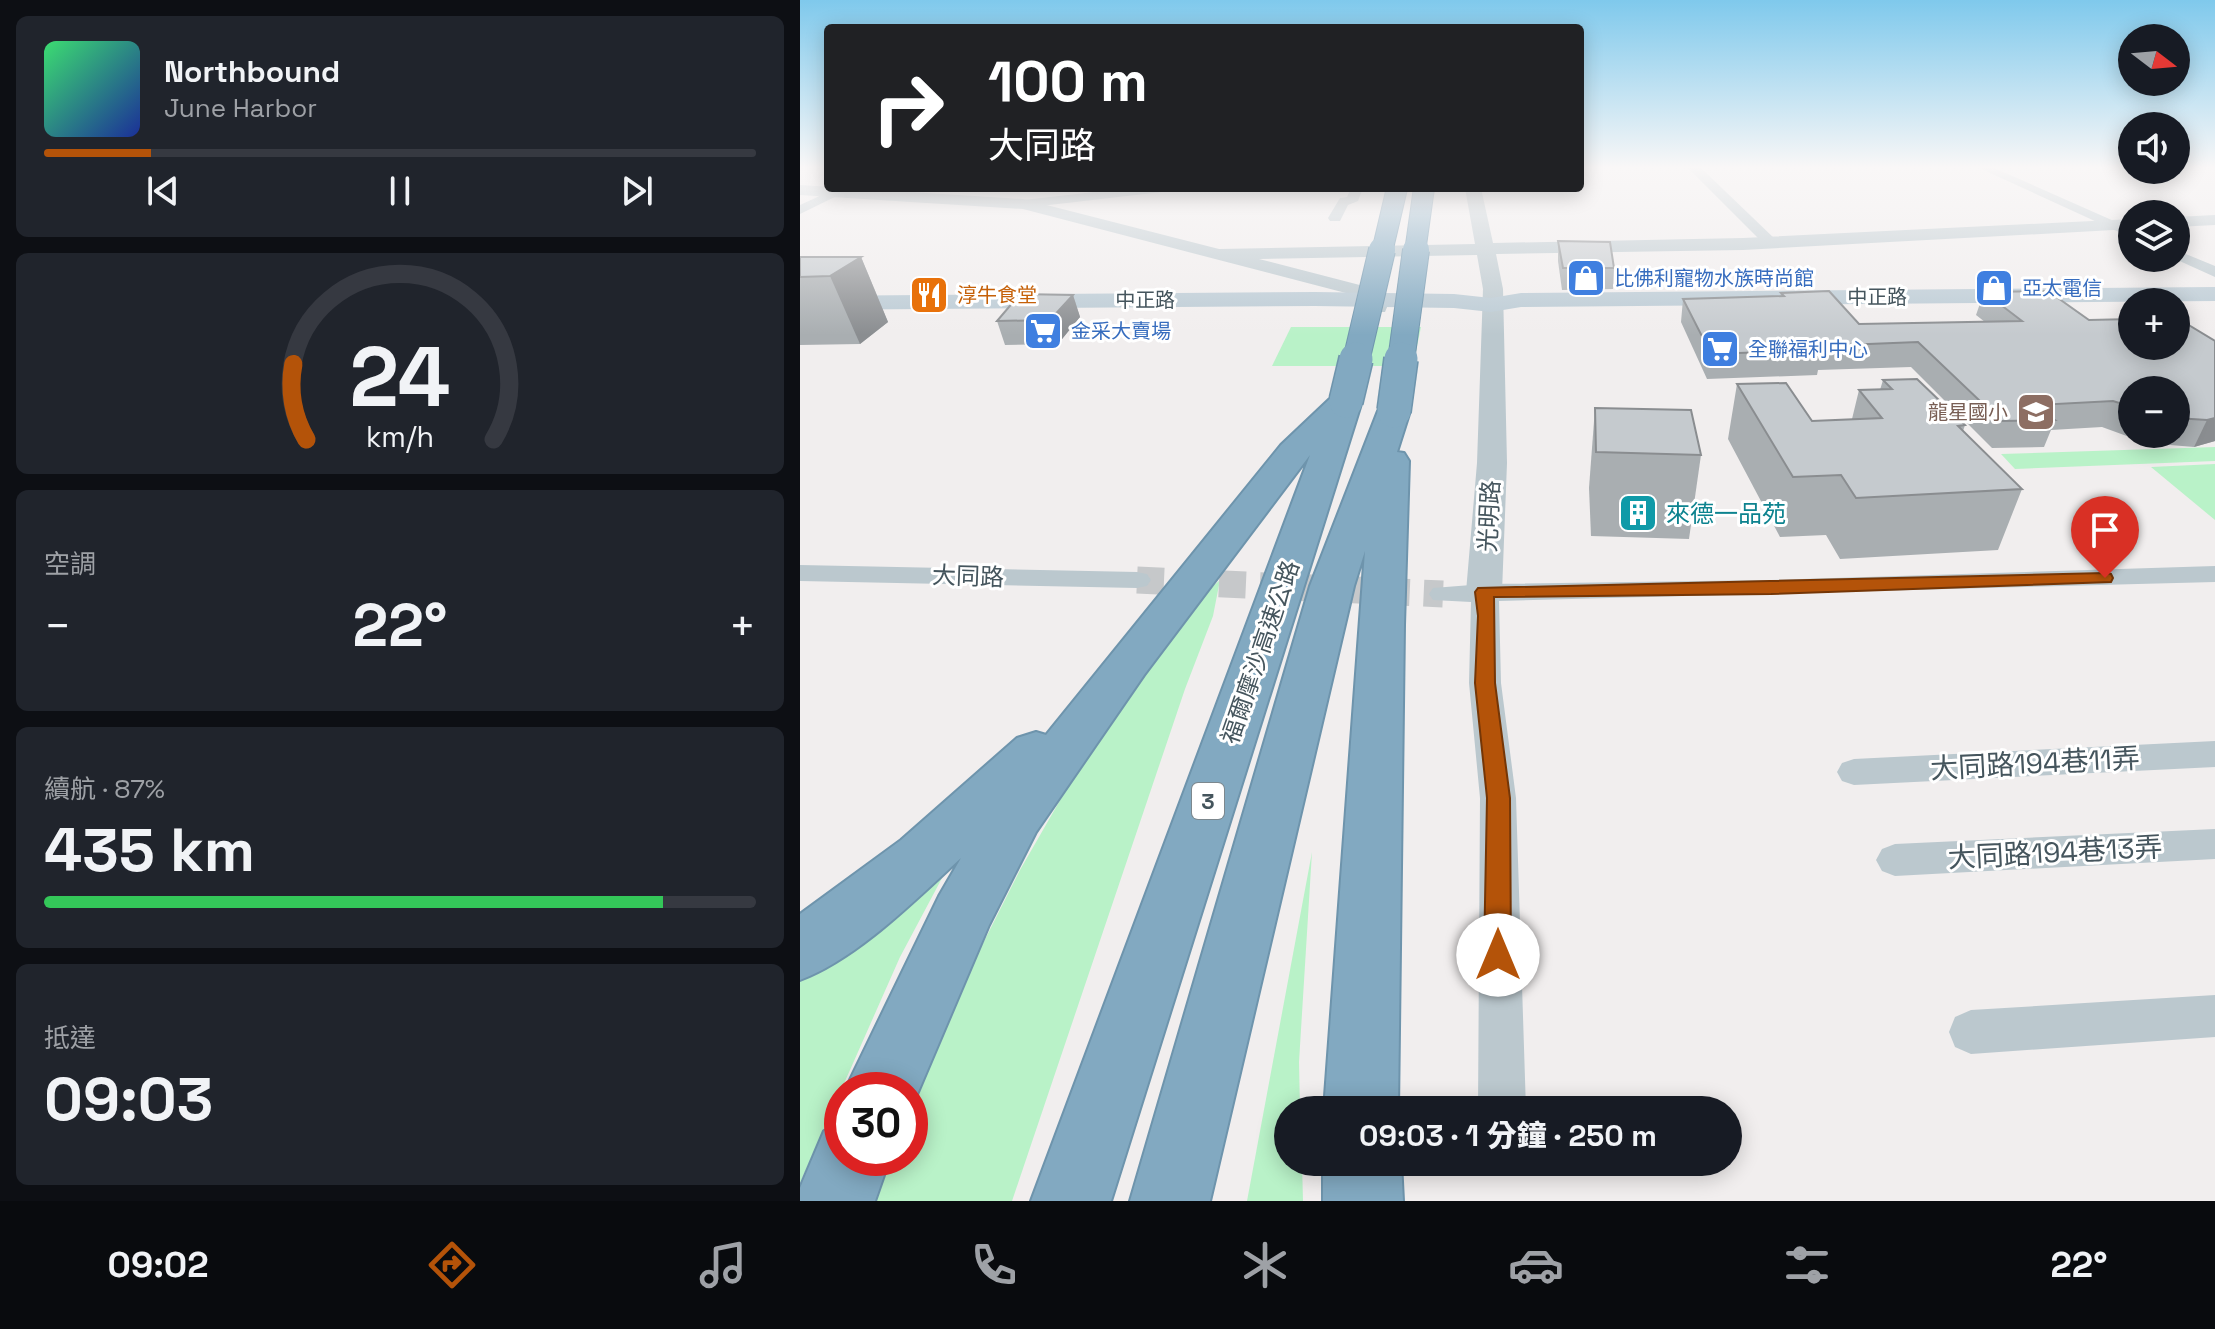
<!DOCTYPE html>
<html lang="zh-TW">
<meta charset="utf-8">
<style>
:root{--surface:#171b24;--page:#20242c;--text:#f1f3f6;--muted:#9ea1a6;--line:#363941;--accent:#b45309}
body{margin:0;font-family:"Space Grotesk","Noto Sans TC",sans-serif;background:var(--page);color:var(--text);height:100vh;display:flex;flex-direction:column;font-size:30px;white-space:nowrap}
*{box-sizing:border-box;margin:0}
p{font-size:26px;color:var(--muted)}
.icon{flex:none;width:44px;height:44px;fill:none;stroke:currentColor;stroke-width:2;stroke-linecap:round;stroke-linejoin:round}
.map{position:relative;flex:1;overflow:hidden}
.sheet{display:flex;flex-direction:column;gap:16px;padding:16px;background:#0d0f14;width:800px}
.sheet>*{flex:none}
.banner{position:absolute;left:24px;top:24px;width:760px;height:168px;border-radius:8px;box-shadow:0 4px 20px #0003;background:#202124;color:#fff;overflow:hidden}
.needle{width:52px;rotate:106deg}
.controls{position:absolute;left:1318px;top:24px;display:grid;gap:16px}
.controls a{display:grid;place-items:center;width:72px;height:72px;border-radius:50%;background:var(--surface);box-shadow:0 4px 20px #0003;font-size:40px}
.speed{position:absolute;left:24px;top:1072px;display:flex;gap:16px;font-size:40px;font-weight:700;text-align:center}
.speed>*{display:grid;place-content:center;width:104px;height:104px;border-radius:50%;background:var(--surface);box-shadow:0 4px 20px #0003;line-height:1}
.speed .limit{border:12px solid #d22;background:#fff;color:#111}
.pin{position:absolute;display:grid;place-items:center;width:68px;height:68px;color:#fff;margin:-82px -34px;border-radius:50% 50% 50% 0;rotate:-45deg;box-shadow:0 0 8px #0007}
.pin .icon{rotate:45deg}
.me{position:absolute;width:88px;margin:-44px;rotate:0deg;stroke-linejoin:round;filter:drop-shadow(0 0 6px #0008)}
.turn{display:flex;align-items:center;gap:28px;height:168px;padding:0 32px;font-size:36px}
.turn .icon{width:104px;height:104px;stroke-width:2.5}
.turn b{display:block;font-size:56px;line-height:68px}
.big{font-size:60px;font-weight:800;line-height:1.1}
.sheet .widget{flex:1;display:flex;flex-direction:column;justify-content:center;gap:12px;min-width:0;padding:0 28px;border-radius:12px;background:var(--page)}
.sheet .dial{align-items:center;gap:0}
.dial svg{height:208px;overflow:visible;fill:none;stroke:var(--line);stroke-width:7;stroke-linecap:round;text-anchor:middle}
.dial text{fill:var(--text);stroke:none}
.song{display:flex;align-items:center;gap:24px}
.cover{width:96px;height:96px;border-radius:12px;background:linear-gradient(135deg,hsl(140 70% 55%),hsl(230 70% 35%))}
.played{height:8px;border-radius:4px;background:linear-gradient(90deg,var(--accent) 15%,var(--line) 15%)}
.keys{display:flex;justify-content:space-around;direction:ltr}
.heat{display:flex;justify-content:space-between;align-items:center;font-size:44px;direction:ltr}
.charge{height:12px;border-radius:6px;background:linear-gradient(90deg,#34c759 87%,var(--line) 0)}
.trip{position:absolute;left:474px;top:1096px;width:468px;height:80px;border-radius:40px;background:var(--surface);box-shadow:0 4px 20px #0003;font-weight:800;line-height:80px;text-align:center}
.tab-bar{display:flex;height:128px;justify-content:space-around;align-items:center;background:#090b0e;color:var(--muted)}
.tab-bar .icon{width:56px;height:56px}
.tab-bar .on{color:var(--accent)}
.tab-bar b{font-size:36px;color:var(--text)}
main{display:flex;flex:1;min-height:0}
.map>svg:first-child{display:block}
</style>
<main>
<section class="sheet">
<div class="widget">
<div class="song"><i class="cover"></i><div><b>Northbound</b><p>June Harbor</p></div></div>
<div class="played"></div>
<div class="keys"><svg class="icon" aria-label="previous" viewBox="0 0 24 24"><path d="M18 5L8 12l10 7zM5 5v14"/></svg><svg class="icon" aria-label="pause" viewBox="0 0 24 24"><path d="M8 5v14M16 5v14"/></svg><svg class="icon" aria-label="next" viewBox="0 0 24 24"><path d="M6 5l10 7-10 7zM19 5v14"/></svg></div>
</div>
<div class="widget dial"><svg viewBox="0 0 100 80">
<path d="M14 69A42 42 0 1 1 86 69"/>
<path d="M14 69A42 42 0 0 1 9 40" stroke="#b45309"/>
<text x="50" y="56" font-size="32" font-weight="700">24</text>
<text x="50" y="72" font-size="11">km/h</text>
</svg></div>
<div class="widget"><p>空調</p>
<div class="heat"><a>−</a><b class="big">22°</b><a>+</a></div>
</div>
<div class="widget"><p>續航 · 87%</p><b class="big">435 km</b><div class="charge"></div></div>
<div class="widget"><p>抵達</p><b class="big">09:03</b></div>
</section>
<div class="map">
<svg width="1415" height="1201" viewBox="0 0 1415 1201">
<rect width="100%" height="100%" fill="#f1eeee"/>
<g fill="#b9f2c8">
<polygon points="491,327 621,327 613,366 472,366"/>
<polygon points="1415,447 1415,461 1215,469 1201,454"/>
<polygon points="1415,464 1415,520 1351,467"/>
<polygon points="420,580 413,616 385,689 212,1201 76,1201 92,1158 110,1158 110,1114 168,973 220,870 305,722 401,597"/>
<polygon points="158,848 100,957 0,1183 0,972"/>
<polygon points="512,852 499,1062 500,1110 488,1110 488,1162 502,1162 503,1201 447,1201"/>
</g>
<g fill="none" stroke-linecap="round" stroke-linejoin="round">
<polyline stroke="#c6c8ca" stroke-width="27" stroke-dasharray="27 14" stroke-linecap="butt" points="337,580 643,594"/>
<defs>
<g id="motorway">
<path d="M546,391L557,394L562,401L311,1201H231L510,455L344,675L236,832L189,925L110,1111V1090H45L139,896L161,858C115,900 58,958 0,980V914L101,840L217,738L236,732L246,735L481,445L535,394Z"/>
<polygon points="594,401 606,404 610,411 597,452 604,453 609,461 604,625 598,1110 524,1110 565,551 554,586 410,1201 330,1201 510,586 578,411 582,404"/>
<polygon points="42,1123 42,1158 90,1158 75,1201 0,1201 0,1188 24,1131"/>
<polygon points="523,1162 601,1162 603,1201 523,1201"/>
</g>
</defs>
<use href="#motorway" stroke="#6e94ac" stroke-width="4"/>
<g fill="#bbc8ce" fill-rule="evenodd">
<polygon points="887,167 900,167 976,240 976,246 966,246"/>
<polygon points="1177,167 1192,167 1332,229 1332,238"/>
<polygon points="37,188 53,188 0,214 0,205"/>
<polygon points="330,188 368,188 362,192 223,208 217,204 223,200"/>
<polygon points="551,188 563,188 558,201 548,205 540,221 530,221 528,218 540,198 547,197"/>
<polygon points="1376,250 1415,266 1415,277 1373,258 1376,258"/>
<polygon points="0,565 337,572 347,574 351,580 347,586 337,588 0,581"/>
<polygon points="1415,566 1415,582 699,601 701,683 716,798 726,1110 678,1110 680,798 669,683 671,602 633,600 629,594 633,588 684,584 971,580"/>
<polygon points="1415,741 1415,767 1054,785 1042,781 1037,772 1042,763 1054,759"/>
<polygon points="1415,829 1415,859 1095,876 1082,871 1076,860 1082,849 1095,844"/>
<polygon points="1415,995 1415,1037 1171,1054 1155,1047 1149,1032 1155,1017 1171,1010"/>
</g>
<g fill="#bbc8ce" fill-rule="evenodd">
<polygon points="0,185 223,199 419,249 675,244 665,188 681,188 693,243 943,238 1332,219 1332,229 943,250 696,254 703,289 707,463 702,592 697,600 684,603 671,600 666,592 677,463 683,289 677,255 459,259 579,290 590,300 585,312 569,312 565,298 223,209 0,195"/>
<polygon points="1415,215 1415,225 1376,227 1376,217"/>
</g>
<polygon fill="#bacad4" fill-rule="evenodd" points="1415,287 1415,301 721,307 691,312 654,308 515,306 0,310 0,296 515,292 654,294 691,298 721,293"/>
<use href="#motorway" fill="#82a9c1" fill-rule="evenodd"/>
<defs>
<g id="motorway-bridge-far2">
<polyline points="582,252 597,188"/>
<polyline points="615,252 624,188"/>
</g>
<g id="motorway-bridge-far1">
<polyline points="556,361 582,250"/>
<polyline points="601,361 616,250"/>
</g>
<g id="motorway-bridge">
<polyline points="546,401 556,359"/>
<polyline points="594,411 601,359"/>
</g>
</defs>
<use href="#motorway-bridge-far2" stroke="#6e94ac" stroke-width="22" stroke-linecap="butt"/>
<use href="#motorway-bridge-far1" stroke="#6e94ac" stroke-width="28" stroke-linecap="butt"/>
<use href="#motorway-bridge" stroke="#6e94ac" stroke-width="36" stroke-linecap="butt"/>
<use href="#motorway-bridge-far2" stroke="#82a9c1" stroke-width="20"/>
<use href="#motorway-bridge-far1" stroke="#82a9c1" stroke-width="26"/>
<use href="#motorway-bridge" stroke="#82a9c1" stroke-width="33"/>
</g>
<g fill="#a9aeb1" fill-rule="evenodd">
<polygon points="758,241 814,268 813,289 762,290 758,261"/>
<polygon points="0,257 61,257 88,322 60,344 0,345"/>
<path d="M1184,292L1289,320L1376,319L1415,441L1394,447L1346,443L1302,427L1251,430L1244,447L1192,448L1111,367L1018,370L1017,375L907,379L881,322L883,299L980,297L981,293L1059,324L1185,322L1176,315ZM1332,390H1376V434H1332Z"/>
<polygon points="273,295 280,317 258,344 205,345 197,321"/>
<polygon points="1083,380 1165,425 1163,431 1222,489 1198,550 1040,559 1026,535 980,537 928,439 937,384 1012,421 1052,419 1059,390 1080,390"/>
<polygon points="795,408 901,455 889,539 791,536 789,488"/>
</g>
<g fill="#8a8d90">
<polygon points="61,257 88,322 60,344 30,276"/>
<polygon points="273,295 280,317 258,344 250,320"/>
<polygon points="1415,418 1415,441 1394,447 1407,420"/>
</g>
<g fill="#c5cace" stroke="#8a8d90" stroke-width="2">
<polygon points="758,241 810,242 814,268 763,268"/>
<polygon points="0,257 61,257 30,276 0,277"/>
<polygon points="1029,291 1059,324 1222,321 1184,292 1248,291 1289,320 1332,319 1332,346 1376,346 1376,319 1377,318 1415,341 1415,418 1407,420 1376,418 1376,390 1332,390 1332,407 1313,401 1236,405 1255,420 1201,421 1118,342 1020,346 1023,350 911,354 883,299 984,296 981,293"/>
<polygon points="220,294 273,295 250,320 197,321"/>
<polygon points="1117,379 1165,425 1158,426 1222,489 1056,498 1041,475 993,477 937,384 986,383 1012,421 1082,418 1059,390 1092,389 1083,380"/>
<polygon points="795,408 891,410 901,455 796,452"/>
</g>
<linearGradient id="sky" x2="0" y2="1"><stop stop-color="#7fc9ec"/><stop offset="0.5" stop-color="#f9f7f7"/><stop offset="1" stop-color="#f9f7f7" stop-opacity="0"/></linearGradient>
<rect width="1415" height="335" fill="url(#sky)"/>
<polygon fill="#b45309" stroke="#753606" stroke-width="2" points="1305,573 1311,574 1313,578 1311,582 971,594 694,597 695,683 710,798 711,955 707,964 698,967 688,964 684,955 687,798 675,683 678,616 675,592 678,588"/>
<defs>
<symbol id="shop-square" viewBox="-11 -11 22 22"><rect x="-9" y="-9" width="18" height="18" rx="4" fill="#3f7fe0" stroke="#fff"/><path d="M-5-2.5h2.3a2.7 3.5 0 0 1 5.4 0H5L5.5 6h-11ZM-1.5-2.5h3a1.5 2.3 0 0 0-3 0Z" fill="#fff"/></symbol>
<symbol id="restaurant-square" viewBox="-11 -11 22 22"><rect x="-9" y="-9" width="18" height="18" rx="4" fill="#e8710a" stroke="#fff"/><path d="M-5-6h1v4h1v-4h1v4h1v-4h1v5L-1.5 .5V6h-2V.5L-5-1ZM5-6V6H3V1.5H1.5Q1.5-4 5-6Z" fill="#fff"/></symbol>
<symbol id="supermarket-square" viewBox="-11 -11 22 22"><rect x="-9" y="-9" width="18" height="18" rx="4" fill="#3f7fe0" stroke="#fff"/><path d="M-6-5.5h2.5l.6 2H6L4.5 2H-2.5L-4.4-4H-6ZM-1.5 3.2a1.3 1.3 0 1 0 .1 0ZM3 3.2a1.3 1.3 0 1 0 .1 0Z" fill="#fff"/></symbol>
<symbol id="school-square" viewBox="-11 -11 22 22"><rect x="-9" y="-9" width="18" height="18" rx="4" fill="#8d6e63" stroke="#fff"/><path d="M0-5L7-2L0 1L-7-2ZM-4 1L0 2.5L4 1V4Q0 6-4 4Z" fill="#fff"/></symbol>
<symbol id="building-square" viewBox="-11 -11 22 22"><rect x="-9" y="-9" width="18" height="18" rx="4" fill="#0f9aa8" stroke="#fff"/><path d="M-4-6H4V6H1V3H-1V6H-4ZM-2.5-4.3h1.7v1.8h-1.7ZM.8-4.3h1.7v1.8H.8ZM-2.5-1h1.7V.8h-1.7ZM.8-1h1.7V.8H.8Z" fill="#fff"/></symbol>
</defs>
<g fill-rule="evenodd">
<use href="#shop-square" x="764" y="256" width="44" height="44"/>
<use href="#shop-square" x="1172" y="266" width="44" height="44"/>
<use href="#restaurant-square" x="107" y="273" width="44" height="44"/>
<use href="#supermarket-square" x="221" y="309" width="44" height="44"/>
<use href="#supermarket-square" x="898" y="327" width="44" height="44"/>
<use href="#school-square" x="1214" y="390" width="44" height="44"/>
<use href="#building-square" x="816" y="491" width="44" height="44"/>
</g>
<g text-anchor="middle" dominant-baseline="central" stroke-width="6" stroke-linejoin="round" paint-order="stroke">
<g font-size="20" fill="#366cbe" stroke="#fff" text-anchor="start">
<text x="814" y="278">比佛利寵物水族時尚館</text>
<text x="1222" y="288">亞太電信</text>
<text x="271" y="331">金采大賣場</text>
<text x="948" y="349">全聯福利中心</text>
</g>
<g font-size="20" fill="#c56008" stroke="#fff" text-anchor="start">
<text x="157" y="295">淳牛食堂</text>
</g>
<g font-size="20" fill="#45555d" stroke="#fff">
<text x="1077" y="297">中正路</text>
<text x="345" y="300">中正路</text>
</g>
<g font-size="20" fill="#785e54" stroke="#fff" text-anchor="end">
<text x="1208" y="412">龍星國小</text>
</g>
<rect fill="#fff" stroke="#7d888e" stroke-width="2" x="392" y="783" width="32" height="36" rx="6"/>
<g font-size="22" font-weight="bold" fill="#45555d">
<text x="408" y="801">3</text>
</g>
<g font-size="24" fill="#0d838f" stroke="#fff" text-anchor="start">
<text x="866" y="513">來德一品苑</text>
</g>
<g font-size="24" fill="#45555d" stroke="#fff">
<text transform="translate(689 516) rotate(-87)">光明路</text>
<text transform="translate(168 576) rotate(2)">大同路</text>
<text transform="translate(460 652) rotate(-71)">福爾摩沙高速公路</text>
</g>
<g font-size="28" fill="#45555d" stroke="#fff">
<text transform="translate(1235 763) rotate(-3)">大同路194巷11弄</text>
<text transform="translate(1255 852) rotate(-3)">大同路194巷13弄</text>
</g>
</g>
</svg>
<div class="controls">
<a><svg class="needle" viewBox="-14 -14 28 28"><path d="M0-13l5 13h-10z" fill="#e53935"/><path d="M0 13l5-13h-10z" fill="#9ea1a6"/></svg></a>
<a><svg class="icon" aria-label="sound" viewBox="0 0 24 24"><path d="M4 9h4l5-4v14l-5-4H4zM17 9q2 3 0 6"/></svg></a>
<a><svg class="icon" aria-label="layers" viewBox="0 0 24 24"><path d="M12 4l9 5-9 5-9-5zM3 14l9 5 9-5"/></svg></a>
<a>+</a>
<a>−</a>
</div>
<div class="speed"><div class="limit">30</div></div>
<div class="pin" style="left:1305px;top:578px;background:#d93025"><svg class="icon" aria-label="arrive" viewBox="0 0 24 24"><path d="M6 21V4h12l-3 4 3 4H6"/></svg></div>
<svg class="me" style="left:698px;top:955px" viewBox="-20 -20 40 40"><circle r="19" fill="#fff"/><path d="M0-13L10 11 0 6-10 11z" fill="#b45309"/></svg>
<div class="trip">09:03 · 1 分鐘 · 250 m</div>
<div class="banner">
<div class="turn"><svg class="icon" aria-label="right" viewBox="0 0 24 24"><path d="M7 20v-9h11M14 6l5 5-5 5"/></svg><div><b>100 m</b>大同路</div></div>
</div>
</div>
</main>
<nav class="tab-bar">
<b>09:02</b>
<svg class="icon on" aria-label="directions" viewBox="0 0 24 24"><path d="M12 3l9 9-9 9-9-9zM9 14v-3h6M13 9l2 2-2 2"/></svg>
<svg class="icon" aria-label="music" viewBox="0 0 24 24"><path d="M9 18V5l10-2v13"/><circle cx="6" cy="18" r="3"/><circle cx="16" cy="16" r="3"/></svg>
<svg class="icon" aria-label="phone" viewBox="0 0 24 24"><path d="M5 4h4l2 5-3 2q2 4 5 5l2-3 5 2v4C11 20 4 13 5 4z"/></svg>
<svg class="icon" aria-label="climate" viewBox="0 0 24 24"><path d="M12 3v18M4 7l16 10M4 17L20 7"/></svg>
<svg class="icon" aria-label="car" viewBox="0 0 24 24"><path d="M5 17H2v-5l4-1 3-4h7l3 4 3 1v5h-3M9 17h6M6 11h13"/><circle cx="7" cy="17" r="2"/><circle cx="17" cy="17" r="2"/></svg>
<svg class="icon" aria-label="filters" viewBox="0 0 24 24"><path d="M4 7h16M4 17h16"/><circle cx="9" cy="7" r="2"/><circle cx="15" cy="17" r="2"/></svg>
<b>22°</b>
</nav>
